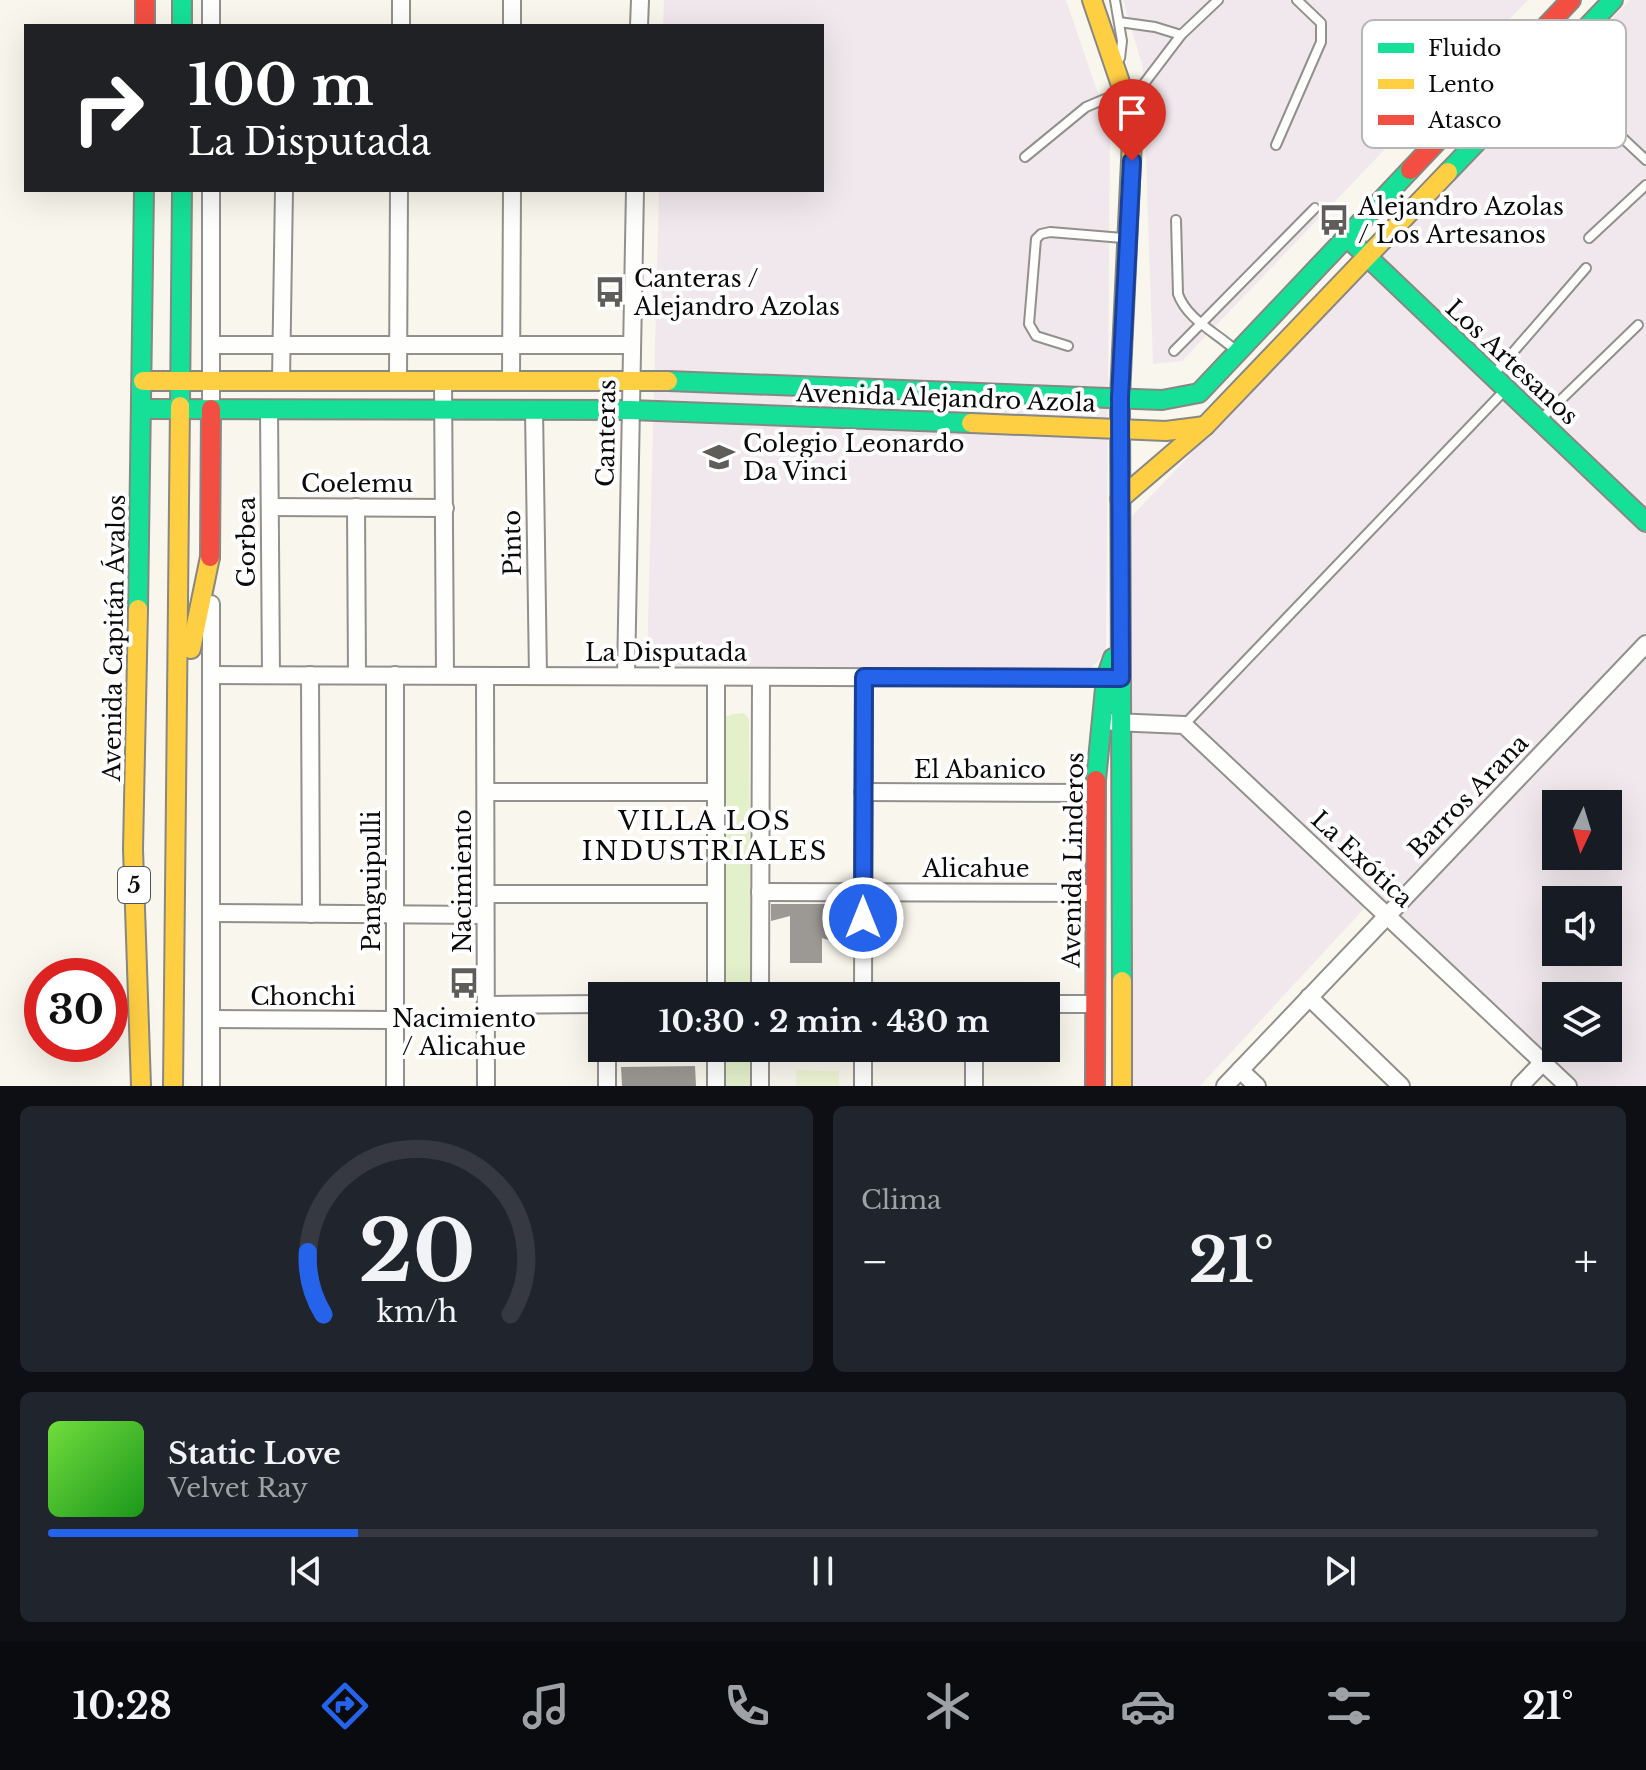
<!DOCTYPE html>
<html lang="es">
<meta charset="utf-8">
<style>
:root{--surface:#171b24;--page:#20242c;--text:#f1f3f6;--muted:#9ea1a6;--line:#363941;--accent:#2563eb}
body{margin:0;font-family:"Libre Baskerville",serif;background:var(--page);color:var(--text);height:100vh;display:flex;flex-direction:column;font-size:30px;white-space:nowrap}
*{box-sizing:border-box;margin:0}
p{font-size:26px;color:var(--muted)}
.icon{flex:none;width:44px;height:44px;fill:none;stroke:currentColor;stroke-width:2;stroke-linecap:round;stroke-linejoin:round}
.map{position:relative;height:1086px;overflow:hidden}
.side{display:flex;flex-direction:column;gap:20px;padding:20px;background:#0d0f14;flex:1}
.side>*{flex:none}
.top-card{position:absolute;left:24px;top:24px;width:800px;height:168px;border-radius:0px;box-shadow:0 8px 32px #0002;background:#202124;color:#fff;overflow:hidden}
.needle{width:52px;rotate:184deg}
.fabs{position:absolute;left:1542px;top:790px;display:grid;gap:16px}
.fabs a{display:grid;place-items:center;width:80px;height:80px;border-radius:0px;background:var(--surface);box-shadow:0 8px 32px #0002;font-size:40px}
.speed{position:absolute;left:24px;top:958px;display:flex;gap:16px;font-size:40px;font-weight:700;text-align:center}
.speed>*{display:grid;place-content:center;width:104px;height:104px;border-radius:50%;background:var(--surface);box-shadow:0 8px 32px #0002;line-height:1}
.speed .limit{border:12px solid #d22;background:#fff;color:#111}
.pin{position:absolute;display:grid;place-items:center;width:68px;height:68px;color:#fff;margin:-82px -34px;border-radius:50% 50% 50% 0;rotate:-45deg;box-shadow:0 0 8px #0007}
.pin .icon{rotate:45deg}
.me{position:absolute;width:88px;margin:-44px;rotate:0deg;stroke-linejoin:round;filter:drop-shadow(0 0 6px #0008)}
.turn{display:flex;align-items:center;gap:28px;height:168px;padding:0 32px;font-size:36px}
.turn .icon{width:104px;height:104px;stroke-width:2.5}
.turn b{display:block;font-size:56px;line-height:68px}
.big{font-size:60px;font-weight:700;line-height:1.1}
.side .tile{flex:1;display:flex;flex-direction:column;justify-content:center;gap:12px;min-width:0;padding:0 28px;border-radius:12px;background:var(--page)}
.side .dial{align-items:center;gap:0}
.dial svg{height:208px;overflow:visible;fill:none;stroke:var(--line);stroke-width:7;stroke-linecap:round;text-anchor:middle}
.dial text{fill:var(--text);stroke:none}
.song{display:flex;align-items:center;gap:24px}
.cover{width:96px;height:96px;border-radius:12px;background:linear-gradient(135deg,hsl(100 70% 55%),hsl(120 70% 35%))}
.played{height:8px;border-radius:4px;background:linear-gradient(90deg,var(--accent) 20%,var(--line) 20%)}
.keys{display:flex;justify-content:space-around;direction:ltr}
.heat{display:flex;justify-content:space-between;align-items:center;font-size:44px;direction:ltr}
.side .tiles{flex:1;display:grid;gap:20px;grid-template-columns:1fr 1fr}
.tile:last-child{grid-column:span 2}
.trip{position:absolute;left:588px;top:982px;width:472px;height:80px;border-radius:0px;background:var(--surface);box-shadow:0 8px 32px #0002;font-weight:700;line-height:80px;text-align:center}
.tabs{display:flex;height:128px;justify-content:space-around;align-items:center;background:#090b0e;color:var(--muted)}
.tabs .icon{width:56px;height:56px}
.tabs .on{color:var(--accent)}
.tabs b{font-size:36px;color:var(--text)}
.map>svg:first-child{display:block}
</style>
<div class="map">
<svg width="1646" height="1086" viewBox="0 0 1646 1086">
<rect width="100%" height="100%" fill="#f9f6ed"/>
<g fill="#f0e8ec" fill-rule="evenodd">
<polygon points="664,0 1066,0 1110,129 1106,652 1079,681 647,665 659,190 822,190 822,26 663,26"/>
<polygon points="1123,0 1528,0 1182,361 1153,364 1143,68"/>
<path d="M1630,0H1646V1086H1574L1373,899L1200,1086H1128L1132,516L1340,297ZM1556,804H1608V856H1556ZM1556,900H1608V952H1556ZM1556,996H1608V1048H1556Z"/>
</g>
<g fill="#e4f0ca">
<polygon points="744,713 749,719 751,996 722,996 723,718 733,714"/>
<polygon points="722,1048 751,1048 751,1086 723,1086"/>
</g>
<polygon fill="#eef4d5" points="796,1070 839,1071 839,1086 796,1086"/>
<g fill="#9c9894">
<polygon points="771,904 840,904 840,944 822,938 822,963 790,963 790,916 771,921"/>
<polygon points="695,1066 696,1086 622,1086 621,1067"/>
</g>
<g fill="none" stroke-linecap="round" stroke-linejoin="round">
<defs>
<g id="lane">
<polyline points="1115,0 1122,41 1120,58"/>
<polyline points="1119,22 1155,27 1181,35"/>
<polyline points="1550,70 1646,160"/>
<polyline points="1130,102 1181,35 1218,0"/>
<polyline points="1276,145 1321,42 1321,23 1297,0"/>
<polyline points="1025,157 1086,107 1119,93"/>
<path d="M1176,220L1178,294C1187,319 1215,332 1234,349"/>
<polyline points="1589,238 1646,185"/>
<polyline points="1068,346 1036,336 1029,324 1036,239 1041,234 1050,232 1123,238"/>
<polyline points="1174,351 1315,208"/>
<polyline points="1495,373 1586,268"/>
<polyline points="1541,419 1638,325"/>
<polyline points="1184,725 1505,390"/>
</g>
<g id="street">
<polyline points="211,0 211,26"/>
<polyline points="401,26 401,0"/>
<polyline points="512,26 512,0"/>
<polyline points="639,26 640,0"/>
<polyline points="211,190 211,409"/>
<polyline points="211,345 631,345"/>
<polyline points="281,380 284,190"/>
<polyline points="398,380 399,190"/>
<polyline points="443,380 445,675"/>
<polyline points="511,380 512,190"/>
<polyline points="269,409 271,675"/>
<polyline points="534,410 538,676"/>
<polyline points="270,507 445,508"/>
<polyline points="356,507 357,675"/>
<polyline points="211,604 211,1086"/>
<polyline points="212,675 1114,678"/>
<polyline points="310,675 311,914"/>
<polyline points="485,676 486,1086"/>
<polyline points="626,676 635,190"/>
<polyline points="1113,722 1184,725 1568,1086"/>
<polyline points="486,792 716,792"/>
<polyline points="863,792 1096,793"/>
<polyline points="760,892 1096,893"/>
<polyline points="486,894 716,894"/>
<polyline points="212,913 485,915"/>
<polyline points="716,996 716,677"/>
<polyline points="760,996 761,677"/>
<polyline points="863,996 864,677"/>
<polyline points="1309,997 1401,1086"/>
<polyline points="1046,1004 1096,1004"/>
<polyline points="486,1005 602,1004"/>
<polyline points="212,1019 395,1020"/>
<polyline points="1240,1070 1257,1086"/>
<polyline points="395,1086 395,675"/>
<polyline points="607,1086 607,1048"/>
<polyline points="716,1086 716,1048"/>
<polyline points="760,1086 760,1048"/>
<polyline points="863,1086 863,1048"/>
<polyline points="974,1086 974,1048"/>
<polyline points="1225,1086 1646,644"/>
<polyline points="1520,1086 1543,1062"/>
</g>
<g id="fast">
<polyline points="182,0 182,26"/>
<polyline points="1448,172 1613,0"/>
<polyline points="1354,244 1646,522"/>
<polyline points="668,381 1162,400 1199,393 1410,170"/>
<polyline points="180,406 182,190"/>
<polyline points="143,409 630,410 971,423"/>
<polyline points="138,609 144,190"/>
<polyline points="1096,780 1106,678 1113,658"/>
<polyline points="1122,981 1120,398 1122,352"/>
</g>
<g id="slow">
<polyline points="1092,0 1123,91 1132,140 1122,352"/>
<polyline points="143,381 668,381"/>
<polyline points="971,423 1166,431 1205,426"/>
<polyline points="1120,499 1205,426 1448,172"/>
<polyline points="138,609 133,849 141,1086"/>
<polyline points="191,649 210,557"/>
<polyline points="1122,981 1122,1086"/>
<polyline points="173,1086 180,406"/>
</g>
<g id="jam">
<polyline points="145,0 145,26"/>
<polyline points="1410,170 1571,0"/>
<polyline points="210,557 211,409"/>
<polyline points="1095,1086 1096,780"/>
</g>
</defs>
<use href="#lane" stroke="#92908c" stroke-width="12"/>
<use href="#street" stroke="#92908c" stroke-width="20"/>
<use href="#fast" stroke="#888783" stroke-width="22"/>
<use href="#slow" stroke="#888783" stroke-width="22"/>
<use href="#jam" stroke="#888783" stroke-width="22"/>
<use href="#lane" stroke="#fefefc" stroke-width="8"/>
<use href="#street" stroke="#fefefc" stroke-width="16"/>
<use href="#fast" stroke="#16e098" stroke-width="18"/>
<use href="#slow" stroke="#ffcf43" stroke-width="18"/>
<use href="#jam" stroke="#f24e42" stroke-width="18"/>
</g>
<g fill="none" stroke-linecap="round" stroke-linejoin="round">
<defs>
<polyline id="route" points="863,918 864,677 1121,678 1120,398 1132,161"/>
</defs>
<use href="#route" stroke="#184099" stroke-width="20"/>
<use href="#route" stroke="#2563eb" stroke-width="14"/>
</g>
<defs>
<symbol id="bus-bare" viewBox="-9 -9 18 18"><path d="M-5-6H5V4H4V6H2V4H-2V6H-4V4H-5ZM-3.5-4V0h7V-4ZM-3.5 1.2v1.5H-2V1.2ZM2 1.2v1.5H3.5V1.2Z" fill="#5e5d59" stroke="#fff" stroke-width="2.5" paint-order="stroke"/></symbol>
<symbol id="school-bare" viewBox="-9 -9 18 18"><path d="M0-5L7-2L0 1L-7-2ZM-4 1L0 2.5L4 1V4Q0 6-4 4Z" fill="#5e5d59" stroke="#fff" stroke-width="2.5" paint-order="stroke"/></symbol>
</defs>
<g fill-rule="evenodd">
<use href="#bus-bare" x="1312" y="198" width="44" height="44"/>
<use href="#bus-bare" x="588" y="270" width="44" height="44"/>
<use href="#school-bare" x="697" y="435" width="44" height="44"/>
<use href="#bus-bare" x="442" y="961" width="44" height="44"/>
</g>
<g text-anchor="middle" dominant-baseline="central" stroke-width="8" stroke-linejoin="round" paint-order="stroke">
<rect fill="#fff" stroke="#545454" stroke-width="2" x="118" y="867" width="32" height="36" rx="6"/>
<g font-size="22" font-weight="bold" fill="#0a0a0a">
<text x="134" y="885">5</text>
</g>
<g font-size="24" fill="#0a0a0a" stroke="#fff" text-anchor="start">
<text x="1358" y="206">Alejandro Azolas<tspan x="1358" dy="28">/ Los Artesanos</tspan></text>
<text x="634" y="278">Canteras /<tspan x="634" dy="28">Alejandro Azolas</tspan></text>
<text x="743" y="443">Colegio Leonardo<tspan x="743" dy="28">Da Vinci</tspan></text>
<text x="464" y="1018" text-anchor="middle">Nacimiento<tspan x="464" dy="28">/ Alicahue</tspan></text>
</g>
<g font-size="24" fill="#0a0a0a" stroke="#fff">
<text transform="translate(1512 362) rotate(43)">Los Artesanos</text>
<text transform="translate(946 398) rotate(2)">Avenida Alejandro Azola</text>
<text transform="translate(606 433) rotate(-89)">Canteras</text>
<text x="357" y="483">Coelemu</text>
<text transform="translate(246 542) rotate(-90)">Gorbea</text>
<text transform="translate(512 543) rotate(-91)">Pinto</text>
<text transform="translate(114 638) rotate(-89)">Avenida Capitán Ávalos</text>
<text x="666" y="652">La Disputada</text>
<text x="980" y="769">El Abanico</text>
<text transform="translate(1468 796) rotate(-46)">Barros Arana</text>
<text transform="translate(1362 859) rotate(43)">La Exótica</text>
<text transform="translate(1073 860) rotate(-89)">Avenida Linderos</text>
<text x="976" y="868">Alicahue</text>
<text transform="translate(371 881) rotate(-90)">Panguipulli</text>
<text transform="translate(462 881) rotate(-90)">Nacimiento</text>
<text x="303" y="996">Chonchi</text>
</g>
<g font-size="26" letter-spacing="2" fill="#0a0a0a" stroke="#fff">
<text x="705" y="821">VILLA LOS<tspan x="705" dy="30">INDUSTRIALES</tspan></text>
</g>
</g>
<rect x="1362" y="20" width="264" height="128" rx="12" fill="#fff" stroke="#b6b6b6" stroke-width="2"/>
<rect x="1378" y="43" width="36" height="10" fill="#16e098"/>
<rect x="1378" y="79" width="36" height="10" fill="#ffcf43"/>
<rect x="1378" y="115" width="36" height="10" fill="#f24e42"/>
<g font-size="22" fill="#0a0a0a">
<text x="1428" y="56">Fluido</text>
<text x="1428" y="92">Lento</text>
<text x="1428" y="128">Atasco</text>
</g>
</svg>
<div class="fabs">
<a><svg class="needle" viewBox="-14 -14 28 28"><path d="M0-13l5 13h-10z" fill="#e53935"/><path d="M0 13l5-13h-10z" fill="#9ea1a6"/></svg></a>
<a><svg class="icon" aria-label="sound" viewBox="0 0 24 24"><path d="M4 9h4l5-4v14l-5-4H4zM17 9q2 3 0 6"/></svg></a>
<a><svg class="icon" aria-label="layers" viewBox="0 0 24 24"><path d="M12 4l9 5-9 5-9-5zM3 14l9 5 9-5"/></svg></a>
</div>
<div class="speed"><div class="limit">30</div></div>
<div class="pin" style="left:1132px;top:161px;background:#d93025"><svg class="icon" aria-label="arrive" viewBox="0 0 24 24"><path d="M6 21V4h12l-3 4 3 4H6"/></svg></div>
<svg class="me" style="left:863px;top:918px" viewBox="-20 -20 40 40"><circle r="17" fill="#2563eb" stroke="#fff" stroke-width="3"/><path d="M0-11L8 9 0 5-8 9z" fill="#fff"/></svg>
<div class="trip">10:30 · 2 min · 430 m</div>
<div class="top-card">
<div class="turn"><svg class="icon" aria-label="right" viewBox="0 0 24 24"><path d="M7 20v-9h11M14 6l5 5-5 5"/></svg><div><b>100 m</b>La Disputada</div></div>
</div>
</div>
<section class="side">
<div class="tiles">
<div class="tile dial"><svg viewBox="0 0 100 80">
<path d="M14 69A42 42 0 1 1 86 69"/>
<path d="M14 69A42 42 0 0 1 8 45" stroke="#2563eb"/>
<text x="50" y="56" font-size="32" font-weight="700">20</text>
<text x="50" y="72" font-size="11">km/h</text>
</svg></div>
<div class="tile"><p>Clima</p>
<div class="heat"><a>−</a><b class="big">21°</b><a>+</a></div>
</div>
<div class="tile">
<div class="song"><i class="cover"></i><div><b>Static Love</b><p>Velvet Ray</p></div></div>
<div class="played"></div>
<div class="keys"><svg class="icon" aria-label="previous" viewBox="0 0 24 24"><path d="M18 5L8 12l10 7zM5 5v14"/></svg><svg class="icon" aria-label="pause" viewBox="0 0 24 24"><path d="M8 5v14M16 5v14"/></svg><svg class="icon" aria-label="next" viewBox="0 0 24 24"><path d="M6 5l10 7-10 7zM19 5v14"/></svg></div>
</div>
</div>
</section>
<nav class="tabs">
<b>10:28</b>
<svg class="icon on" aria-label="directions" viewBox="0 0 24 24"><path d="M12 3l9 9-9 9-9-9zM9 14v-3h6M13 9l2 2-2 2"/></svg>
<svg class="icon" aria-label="music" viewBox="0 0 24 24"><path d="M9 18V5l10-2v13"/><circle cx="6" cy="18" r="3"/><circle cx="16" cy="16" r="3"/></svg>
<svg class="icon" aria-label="phone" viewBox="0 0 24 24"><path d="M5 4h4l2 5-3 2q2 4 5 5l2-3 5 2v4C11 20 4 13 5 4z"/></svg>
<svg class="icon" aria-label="climate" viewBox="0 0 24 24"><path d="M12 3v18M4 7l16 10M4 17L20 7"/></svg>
<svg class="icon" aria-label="car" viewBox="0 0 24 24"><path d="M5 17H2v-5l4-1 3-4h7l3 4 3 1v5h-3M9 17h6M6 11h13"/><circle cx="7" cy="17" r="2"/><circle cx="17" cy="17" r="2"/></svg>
<svg class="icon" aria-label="filters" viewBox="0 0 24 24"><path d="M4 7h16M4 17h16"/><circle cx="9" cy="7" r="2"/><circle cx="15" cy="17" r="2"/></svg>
<b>21°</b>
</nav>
